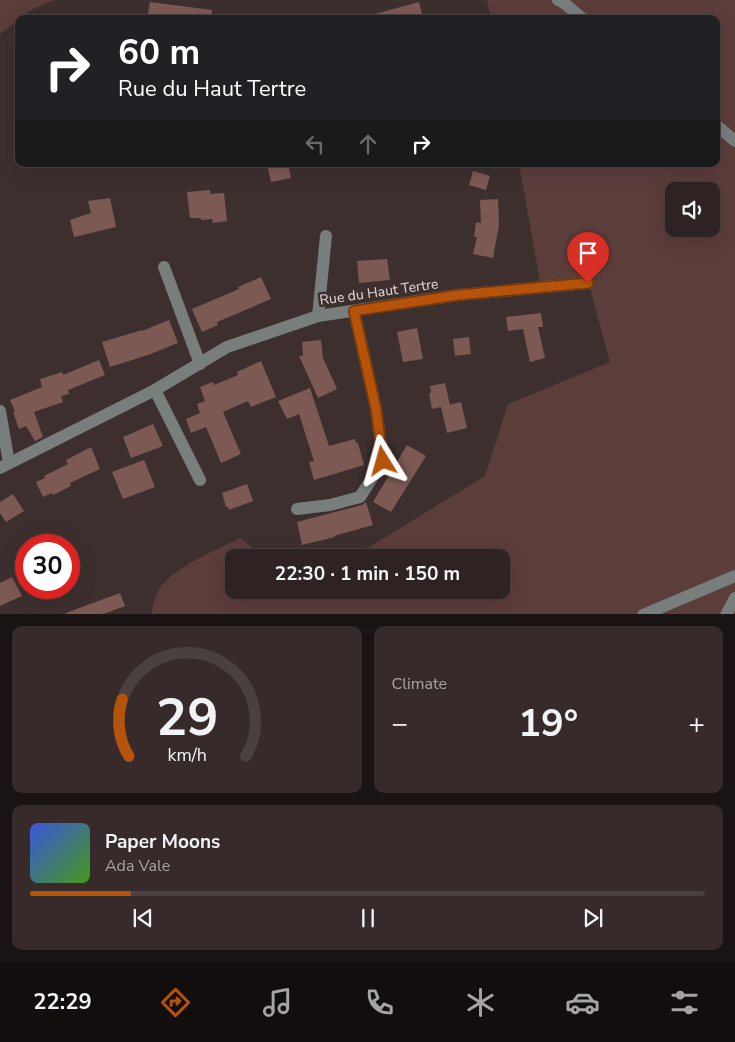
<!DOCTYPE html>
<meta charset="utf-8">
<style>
:root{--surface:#2e2322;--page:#362b2a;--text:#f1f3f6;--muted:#a7a4a5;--line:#494040;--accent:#b45309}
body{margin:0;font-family:"Nunito Sans",sans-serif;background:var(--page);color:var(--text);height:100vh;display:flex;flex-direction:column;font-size:19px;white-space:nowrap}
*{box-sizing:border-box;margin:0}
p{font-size:16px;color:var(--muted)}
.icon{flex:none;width:28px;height:28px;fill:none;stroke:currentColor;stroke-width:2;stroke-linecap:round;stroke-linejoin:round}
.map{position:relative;height:614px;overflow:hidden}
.panel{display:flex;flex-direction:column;gap:12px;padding:12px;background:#191313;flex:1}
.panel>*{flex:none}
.guide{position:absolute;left:15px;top:15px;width:705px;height:152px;border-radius:10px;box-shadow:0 5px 20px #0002,0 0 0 1px var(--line);background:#202124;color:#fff;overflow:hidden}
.fabs{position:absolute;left:665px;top:182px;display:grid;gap:10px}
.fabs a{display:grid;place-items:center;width:55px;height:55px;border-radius:10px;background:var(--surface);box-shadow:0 5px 20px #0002,0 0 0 1px var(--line);font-size:25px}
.speed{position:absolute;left:15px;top:534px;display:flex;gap:10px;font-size:25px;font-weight:700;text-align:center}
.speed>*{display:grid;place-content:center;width:65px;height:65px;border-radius:50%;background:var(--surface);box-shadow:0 5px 20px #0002,0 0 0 1px var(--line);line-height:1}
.speed .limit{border:8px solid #d22;background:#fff;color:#111}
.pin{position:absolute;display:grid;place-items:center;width:42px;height:42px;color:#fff;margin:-51px -21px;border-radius:50% 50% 50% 0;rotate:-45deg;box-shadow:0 0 5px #0007}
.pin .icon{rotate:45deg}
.me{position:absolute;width:55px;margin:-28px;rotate:352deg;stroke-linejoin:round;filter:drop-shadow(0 0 4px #0008)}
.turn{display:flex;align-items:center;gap:18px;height:105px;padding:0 20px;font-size:22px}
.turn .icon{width:65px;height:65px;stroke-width:2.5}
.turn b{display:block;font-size:35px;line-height:42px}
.lanes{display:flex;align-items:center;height:48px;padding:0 20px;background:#0003;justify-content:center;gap:25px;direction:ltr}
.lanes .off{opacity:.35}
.big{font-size:38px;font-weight:700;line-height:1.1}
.panel .tile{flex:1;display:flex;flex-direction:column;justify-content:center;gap:8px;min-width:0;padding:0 18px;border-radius:10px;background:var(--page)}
.panel .dial{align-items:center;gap:0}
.dial svg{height:130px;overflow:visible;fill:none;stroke:var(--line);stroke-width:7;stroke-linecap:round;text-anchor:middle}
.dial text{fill:var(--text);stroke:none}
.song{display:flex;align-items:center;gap:15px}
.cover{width:60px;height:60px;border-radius:8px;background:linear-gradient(135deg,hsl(230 70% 55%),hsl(100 70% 35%))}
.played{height:5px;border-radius:2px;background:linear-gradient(90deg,var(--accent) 15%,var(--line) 15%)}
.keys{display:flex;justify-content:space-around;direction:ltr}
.heat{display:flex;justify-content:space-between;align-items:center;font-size:28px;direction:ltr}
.panel .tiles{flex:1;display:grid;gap:12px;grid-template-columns:1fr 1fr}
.tile:last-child{grid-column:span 2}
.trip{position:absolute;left:225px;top:549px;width:285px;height:50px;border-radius:10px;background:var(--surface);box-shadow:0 5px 20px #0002,0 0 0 1px var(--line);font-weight:700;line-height:50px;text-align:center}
.tab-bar{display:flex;height:80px;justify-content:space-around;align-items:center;background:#120e0e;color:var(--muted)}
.tab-bar .icon{width:35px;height:35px}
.tab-bar .active{color:var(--accent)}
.tab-bar b{font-size:22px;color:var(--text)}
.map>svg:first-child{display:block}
</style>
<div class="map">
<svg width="735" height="615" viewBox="0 0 735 615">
<rect width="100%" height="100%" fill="#3d2f2e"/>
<g fill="#5b3d3a" fill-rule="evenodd">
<polygon points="0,0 54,0 33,9 0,34"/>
<path d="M487,0H735V614L151,615C153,604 156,594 162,585C177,566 218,549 240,538L265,557L234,558V590H501V558L353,557L485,476L508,404L610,362L589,285L541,287L519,164H716V19H491ZM674,191H711V229H674Z"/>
</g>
<g fill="#7d5954">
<polygon points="150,2 212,10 211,19 147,19"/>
<polygon points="419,2 423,19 375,19 375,14"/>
<polygon points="267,164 288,164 291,178 271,182"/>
<polygon points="473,171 490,176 486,190 469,185"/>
<polygon points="210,190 210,194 224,193 227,221 213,223 212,219 201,220 201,218 190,218 187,192"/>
<polygon points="110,198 116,227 74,237 70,220 91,213 88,201"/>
<polygon points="498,199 499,225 493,258 473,254 477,237 474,237 476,222 481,223 480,200"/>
<polygon points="387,259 390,280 359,283 357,261"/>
<polygon points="261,277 271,299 217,322 218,325 202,332 192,309 239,289 238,287"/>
<polygon points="541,313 543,327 538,327 545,358 530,362 523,329 508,331 506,317"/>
<polygon points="169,320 178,343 148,355 110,367 102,342 142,330 142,331"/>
<polygon points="417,328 423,359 403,362 397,332"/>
<polygon points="469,337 471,354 455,356 453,339"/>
<polygon points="321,340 323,358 337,389 318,398 299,356 303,356 302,342"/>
<polygon points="99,360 105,375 68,390 69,394 61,396 63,402 34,412 43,437 35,441 26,426 19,429 13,412 15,411 10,400 42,387 40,379 62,372 63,375"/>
<polygon points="261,361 276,397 251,407 248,401 223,412 241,454 221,463 206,427 191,433 186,419 200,413 197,404 205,401 200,387 213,382 214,385 238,375 237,372"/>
<polygon points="445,383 450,405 444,406 461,402 467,428 447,433 441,407 432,409 429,394 431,393 430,386"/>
<polygon points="310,388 329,446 355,439 356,443 358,443 364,465 314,480 309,462 314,461 299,414 287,419 278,401"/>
<polygon points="153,424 163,446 131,458 123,437"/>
<polygon points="407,445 426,456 391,512 373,502"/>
<polygon points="91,447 100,469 70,483 71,486 53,495 52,493 43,497 36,482 45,478 44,476 68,464 66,460"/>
<polygon points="144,460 155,487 123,499 112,472"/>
<polygon points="247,484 253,501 229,510 228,507 226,507 222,493"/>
<polygon points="13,494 24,511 6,522 0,513 0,502"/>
<polygon points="366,502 373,525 334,536 335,537 302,545 297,522 362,505"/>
<polygon points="12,577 22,596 0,606 0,583"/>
<polygon points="120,593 125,606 101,615 66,615 66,613"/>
</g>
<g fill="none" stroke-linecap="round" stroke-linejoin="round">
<g stroke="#777e7c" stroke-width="12">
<polyline points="558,0 564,3 583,19"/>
<polyline points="716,125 735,141"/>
<polyline points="164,267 200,364"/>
<polyline points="318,316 326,236"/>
<polyline points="155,390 200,480"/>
<polyline points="0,411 9,463"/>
<polyline points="0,468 155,390 227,347 318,316 458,295 588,283"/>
<polyline points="297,509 330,505 360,497 383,461 376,409 354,311"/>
<polyline points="643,615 735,576"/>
<polyline points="726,615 735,598"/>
</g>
</g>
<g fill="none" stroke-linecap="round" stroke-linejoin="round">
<defs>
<polyline id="route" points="383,461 376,409 354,311 458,295 588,283"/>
</defs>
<use href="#route" stroke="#753606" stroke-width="12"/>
<use href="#route" stroke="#b45309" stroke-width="9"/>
</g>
<g text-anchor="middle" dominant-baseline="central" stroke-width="5" stroke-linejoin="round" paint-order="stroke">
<g font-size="14" fill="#e3dad8" stroke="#3d2f2e">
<text transform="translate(379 292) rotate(-8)">Rue du Haut Tertre</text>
</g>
</g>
</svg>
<div class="fabs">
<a><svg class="icon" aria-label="sound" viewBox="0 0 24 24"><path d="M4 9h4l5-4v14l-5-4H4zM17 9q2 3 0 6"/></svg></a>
</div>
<div class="speed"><div class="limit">30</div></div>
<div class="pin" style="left:588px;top:283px;background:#d93025"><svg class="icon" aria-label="arrive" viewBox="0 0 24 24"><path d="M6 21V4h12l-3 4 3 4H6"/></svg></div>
<svg class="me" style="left:383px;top:461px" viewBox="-20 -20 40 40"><path d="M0-17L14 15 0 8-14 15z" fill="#b45309" stroke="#fff" stroke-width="4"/></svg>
<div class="trip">22:30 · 1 min · 150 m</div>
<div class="guide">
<div class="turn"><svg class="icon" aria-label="right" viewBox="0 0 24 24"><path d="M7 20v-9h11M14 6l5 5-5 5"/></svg><div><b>60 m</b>Rue du Haut Tertre</div></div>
<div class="lanes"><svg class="icon off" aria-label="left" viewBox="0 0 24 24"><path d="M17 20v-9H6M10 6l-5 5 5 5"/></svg><svg class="icon off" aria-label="ahead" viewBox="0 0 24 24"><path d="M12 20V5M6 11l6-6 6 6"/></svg><svg class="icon" aria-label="right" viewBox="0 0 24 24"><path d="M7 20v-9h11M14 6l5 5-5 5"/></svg></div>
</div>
</div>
<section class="panel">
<div class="tiles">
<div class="tile dial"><svg viewBox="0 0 100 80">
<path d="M14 69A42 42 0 1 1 86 69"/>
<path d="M14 69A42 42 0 0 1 10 34" stroke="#b45309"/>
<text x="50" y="56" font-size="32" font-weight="700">29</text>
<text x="50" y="72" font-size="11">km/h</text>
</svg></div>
<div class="tile"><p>Climate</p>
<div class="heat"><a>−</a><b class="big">19°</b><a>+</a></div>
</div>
<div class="tile">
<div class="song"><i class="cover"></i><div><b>Paper Moons</b><p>Ada Vale</p></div></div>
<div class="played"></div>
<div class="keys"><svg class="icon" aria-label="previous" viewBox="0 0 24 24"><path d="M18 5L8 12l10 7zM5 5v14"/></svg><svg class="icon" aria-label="pause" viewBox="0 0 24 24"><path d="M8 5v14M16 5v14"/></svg><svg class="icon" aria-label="next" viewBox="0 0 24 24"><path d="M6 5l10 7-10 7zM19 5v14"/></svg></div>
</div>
</div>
</section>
<nav class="tab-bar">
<b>22:29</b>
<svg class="icon active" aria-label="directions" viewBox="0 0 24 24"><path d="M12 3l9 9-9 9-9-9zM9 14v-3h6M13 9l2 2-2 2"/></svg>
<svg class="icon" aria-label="music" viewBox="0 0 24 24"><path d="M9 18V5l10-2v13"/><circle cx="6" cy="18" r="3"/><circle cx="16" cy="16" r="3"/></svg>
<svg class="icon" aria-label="phone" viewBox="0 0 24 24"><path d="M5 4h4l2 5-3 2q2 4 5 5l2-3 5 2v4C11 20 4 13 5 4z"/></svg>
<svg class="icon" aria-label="climate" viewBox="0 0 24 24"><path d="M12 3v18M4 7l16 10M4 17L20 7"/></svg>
<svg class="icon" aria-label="car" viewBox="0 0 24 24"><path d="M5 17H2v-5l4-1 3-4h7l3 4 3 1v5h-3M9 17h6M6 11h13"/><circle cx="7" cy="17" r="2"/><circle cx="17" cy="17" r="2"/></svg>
<svg class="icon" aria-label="filters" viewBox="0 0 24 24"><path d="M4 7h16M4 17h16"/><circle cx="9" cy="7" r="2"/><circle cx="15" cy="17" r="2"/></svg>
</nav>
